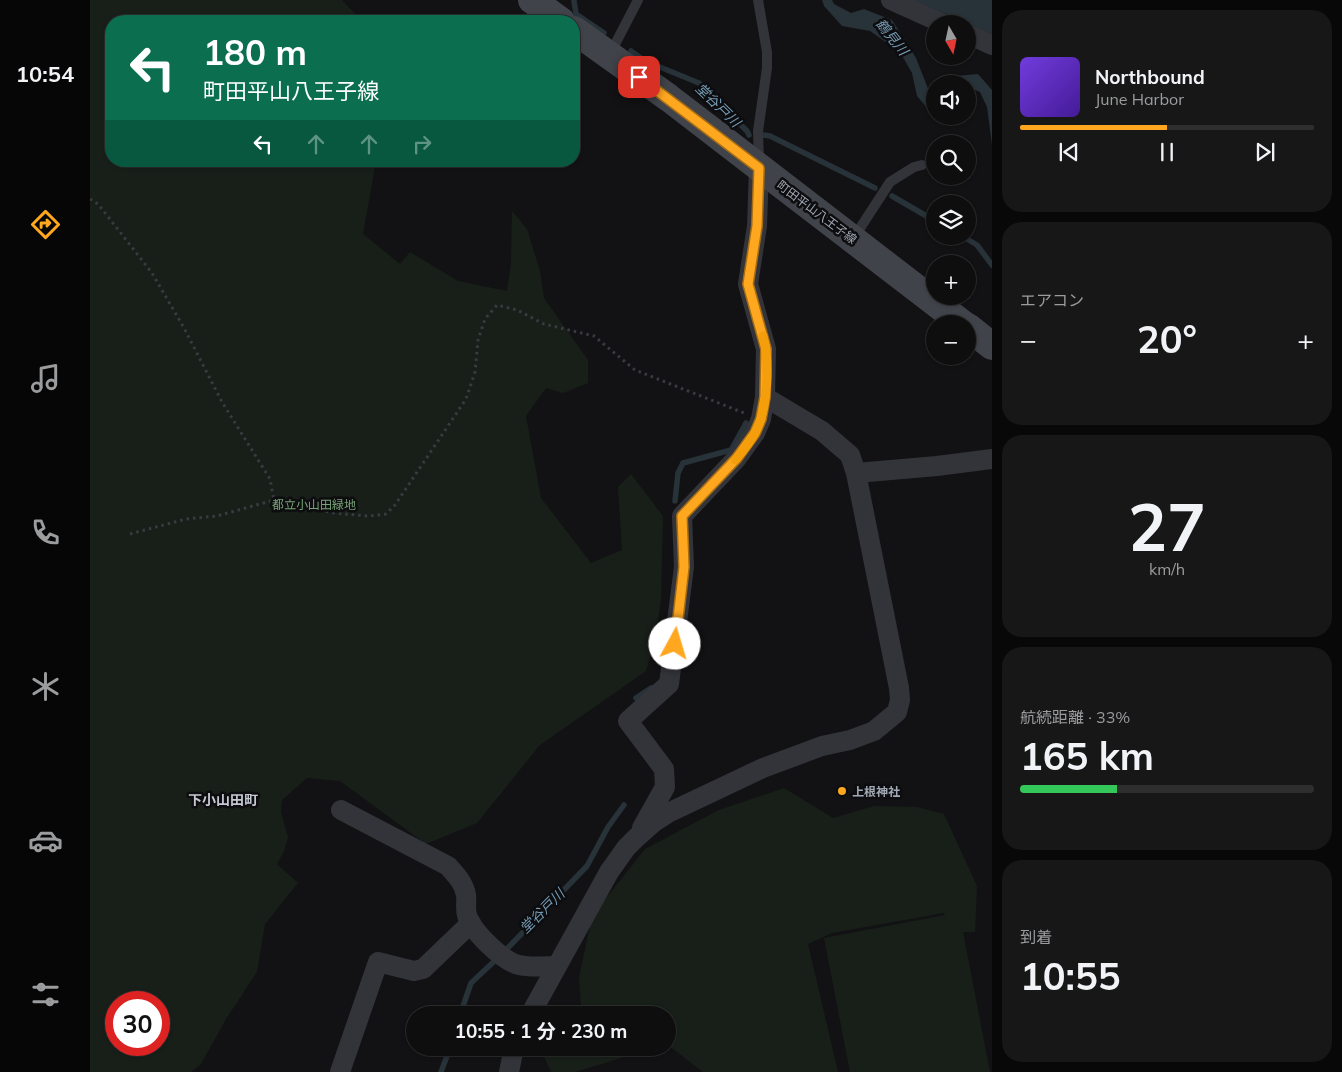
<!DOCTYPE html>
<html lang="ja">
<meta charset="utf-8">
<style>
:root{--surface:#0e0e0f;--page:#171718;--text:#f1f3f6;--muted:#9b9c9e;--line:#2e2e2f;--accent:#ffa71f}
body{margin:0;font-family:Mulish,"Noto Sans JP",sans-serif;background:var(--page);color:var(--text);height:100vh;display:flex;flex-direction:column;font-size:19px;white-space:nowrap}
*{box-sizing:border-box;margin:0}
p{font-size:16px;color:var(--muted)}
.icon{flex:none;width:28px;height:28px;fill:none;stroke:currentColor;stroke-width:2;stroke-linecap:round;stroke-linejoin:round}
.map{position:relative;flex:1;overflow:hidden}
.sheet{display:flex;flex-direction:column;gap:10px;padding:10px;background:#080808;width:350px}
.sheet>*{flex:none}
.top-card{position:absolute;left:15px;top:15px;width:475px;height:152px;border-radius:20px;box-shadow:0 1px 4px #0004,0 0 0 1px var(--line);background:#0b6e4f;color:#fff;overflow:hidden}
.needle{width:32px;rotate:171deg}
.tools{position:absolute;left:836px;top:15px;display:grid;gap:10px}
.tools a{display:grid;place-items:center;width:50px;height:50px;border-radius:50%;background:var(--surface);box-shadow:0 1px 4px #0004,0 0 0 1px var(--line);font-size:25px}
.speed{position:absolute;left:15px;top:991px;display:flex;gap:10px;font-size:25px;font-weight:700;text-align:center}
.speed>*{display:grid;place-content:center;width:65px;height:65px;border-radius:50%;background:var(--surface);box-shadow:0 1px 4px #0004,0 0 0 1px var(--line);line-height:1}
.speed .limit{border:8px solid #d22;background:#fff;color:#111}
.pin{position:absolute;display:grid;place-items:center;width:42px;height:42px;color:#fff;margin:-21px;border-radius:10px;box-shadow:0 2px 8px #0006}
.me{position:absolute;width:55px;margin:-28px;rotate:6deg;stroke-linejoin:round;filter:drop-shadow(0 0 4px #0008)}
.turn{display:flex;align-items:center;gap:18px;height:105px;padding:0 15px;font-size:22px}
.turn .icon{width:65px;height:65px;stroke-width:2.5}
.turn b{display:block;font-size:35px;line-height:42px}
.lanes{display:flex;align-items:center;height:48px;padding:0 15px;background:#0003;justify-content:center;gap:25px;direction:ltr}
.lanes .off{opacity:.35}
.big{font-size:38px;font-weight:700;line-height:1.1}
.sheet .tile{flex:1;display:flex;flex-direction:column;justify-content:center;gap:8px;min-width:0;padding:0 18px;border-radius:20px;background:var(--page)}
.sheet .dial{align-items:center;gap:0}
.dial b{font-size:65px;line-height:1}
.song{display:flex;align-items:center;gap:15px}
.cover{width:60px;height:60px;border-radius:8px;background:linear-gradient(135deg,hsl(260 70% 55%),hsl(260 70% 35%))}
.played{height:5px;border-radius:2px;background:linear-gradient(90deg,var(--accent) 50%,var(--line) 50%)}
.keys{display:flex;justify-content:space-around;direction:ltr}
.heat{display:flex;justify-content:space-between;align-items:center;font-size:28px;direction:ltr}
.charge{height:8px;border-radius:4px;background:linear-gradient(90deg,#34c759 33%,var(--line) 0)}
.trip{position:absolute;left:316px;top:1006px;width:270px;height:50px;border-radius:25px;background:var(--surface);box-shadow:0 1px 4px #0004,0 0 0 1px var(--line);font-weight:700;line-height:50px;text-align:center}
main{display:flex;flex:1;min-height:0}
.tabs{display:flex;flex-direction:column;width:90px;justify-content:space-around;align-items:center;background:#060606;color:var(--muted)}
.tabs .icon{width:35px;height:35px}
.tabs .active{color:var(--accent)}
.tabs b{font-size:22px;color:var(--text)}
.map>svg:first-child{display:block}
</style>
<main>
<nav class="tabs">
<b>10:54</b>
<svg class="icon active" aria-label="directions" viewBox="0 0 24 24"><path d="M12 3l9 9-9 9-9-9zM9 14v-3h6M13 9l2 2-2 2"/></svg>
<svg class="icon" aria-label="music" viewBox="0 0 24 24"><path d="M9 18V5l10-2v13"/><circle cx="6" cy="18" r="3"/><circle cx="16" cy="16" r="3"/></svg>
<svg class="icon" aria-label="phone" viewBox="0 0 24 24"><path d="M5 4h4l2 5-3 2q2 4 5 5l2-3 5 2v4C11 20 4 13 5 4z"/></svg>
<svg class="icon" aria-label="climate" viewBox="0 0 24 24"><path d="M12 3v18M4 7l16 10M4 17L20 7"/></svg>
<svg class="icon" aria-label="car" viewBox="0 0 24 24"><path d="M5 17H2v-5l4-1 3-4h7l3 4 3 1v5h-3M9 17h6M6 11h13"/><circle cx="7" cy="17" r="2"/><circle cx="17" cy="17" r="2"/></svg>
<svg class="icon" aria-label="filters" viewBox="0 0 24 24"><path d="M4 7h16M4 17h16"/><circle cx="9" cy="7" r="2"/><circle cx="15" cy="17" r="2"/></svg>
</nav>
<div class="map">
<svg width="902" height="1072" viewBox="0 0 902 1072">
<rect width="100%" height="100%" fill="#121214"/>
<g fill="#181f19" fill-rule="evenodd">
<path d="M0,0H252L272,21H21V161H286L273,234L310,264L320,252L368,281L417,291L421,263L422,211L437,229L450,271L454,298L498,360V383L473,393L456,388L436,416L451,498L501,563L532,550L528,487L541,474L573,516L571,598L566,636L556,671L450,745L387,823L336,844L250,781L217,778L192,800L191,812L198,837L194,851L187,864L208,883L175,924L167,972L136,1019L111,1064L101,1072H0ZM26,1002H69V1045H26Z"/>
<polygon points="694,788 743,818 784,806 827,807 854,814 887,886 885,932 873,932 900,1072 760,1072 734,938 855,915 854,913 742,933 718,944 748,1072 613,1072 578,1045 578,1015 482,1015 491,1005 489,978 502,916 555,849 629,810"/>
<polygon points="453,1048 564,1048 485,1072 461,1072 451,1050"/>
</g>
<g fill="#273239">
<polygon points="732,0 742,0 744,4 761,13 774,9 802,20 826,58 839,91 845,94 845,108 838,109 827,96 822,73 810,52 780,31 752,26 734,6"/>
<polygon points="824,0 902,0 902,34"/>
<polygon points="888,74 902,90 902,145 897,107 890,92 878,87 878,84 860,84 866,76"/>
</g>
<g fill="none" stroke-linecap="round" stroke-linejoin="round">
<g stroke="#273239" stroke-width="5.5">
<polyline points="484,1 486,14 514,33"/>
<polyline points="541,51 555,61 609,83 657,131 659,135"/>
<polyline points="674,135 680,136 785,188"/>
<polyline points="802,196 845,221"/>
<polyline points="872,236 887,245 902,265"/>
<polyline points="585,501 588,473 593,463 641,450 656,423"/>
<polyline points="546,698 561,688"/>
<polyline points="370,1015 381,983 412,954 497,866 518,827 534,805"/>
<polyline points="351,1072 360,1048"/>
</g>
<g stroke="#393b41" stroke-width="3" stroke-dasharray="2.5 4" stroke-linecap="butt">
<polyline points="0,199 8,204 62,273 94,328 132,402 180,479 184,500"/>
<polyline points="40,534 96,519 127,516 184,500 244,513 278,516 296,514 305,505 376,399 385,372 388,340 395,319 407,305 427,310 454,324 504,336 545,370 654,413"/>
</g>
<g stroke="#33343a" stroke-width="10">
<polyline points="668,0 677,52 677,68 668,131 669,162"/>
<polyline points="520,54 548,0"/>
<polyline points="763,239 800,182 824,167 832,165"/>
</g>
<g stroke="#33343a" stroke-width="20">
<polyline points="801,0 854,24"/>
<polyline points="878,34 902,45"/>
<polyline points="766,473 847,466 902,459"/>
<path d="M251,810L358,866C366,875 374,883 376,895C377,902 375,908 377,915C381,930 412,961 429,965C441,968 455,966 467,966"/>
<polyline points="552,828 575,787 574,769 538,721 579,684 594,567 592,516 647,458 665,433 671,419 675,397 676,349 658,284 667,226 669,168"/>
<polyline points="440,1015 519,872 536,848 546,838 564,822 578,813 673,768 732,746 760,740 784,731 807,712 810,700 809,688 766,473 760,455 732,431 675,397"/>
<polyline points="250,1072 288,962 324,971 333,969 381,923"/>
<polyline points="419,1072 424,1048"/>
</g>
<g stroke="#41434a" stroke-width="28">
<polyline points="442,0 471,21"/>
<polyline points="484,30 579,98 873,324"/>
<polyline points="878,327 902,346"/>
</g>
</g>
<g fill="none" stroke-linecap="round" stroke-linejoin="round">
<defs>
<polyline id="route" points="549,77 669,168 667,226 658,284 676,349 675,397 671,419 665,433 647,458 592,516 594,567 585,644"/>
</defs>
<use href="#route" stroke="#a66d14" stroke-width="12"/>
<use href="#route" stroke="#ffa71f" stroke-width="9"/>
<path stroke="#f59e0b" stroke-width="9" d="M645,460C653,451 661,441 666,431C678,408 680,361 673,336"/>
</g>
<circle fill="#ffa71f" stroke="#0d0d0f" stroke-width="2" cx="752" cy="791" r="5"/>
<g text-anchor="middle" dominant-baseline="central" stroke-width="5" stroke-linejoin="round" paint-order="stroke">
<g font-size="12" fill="#a2aab6" stroke="#0d0d0f">
<text transform="translate(727 212) rotate(37)">町田平山八王子線</text>
</g>
<g font-size="12" fill="#77a377" stroke="#0d0d0f">
<text x="224" y="504">都立小山田緑地</text>
</g>
<g font-size="12" font-weight="bold" fill="#a2aab6" stroke="#0d0d0f" text-anchor="start">
<text x="762" y="791">上根神社</text>
</g>
<g font-size="14" font-style="italic" fill="#759bb5" stroke="#0d0d0f">
<text transform="translate(802 37) rotate(51)">鶴見川</text>
<text transform="translate(628 105) rotate(44)">堂谷戸川</text>
<text transform="translate(452 911) rotate(-45)">堂谷戸川</text>
</g>
<g font-size="14" font-weight="bold" fill="#c4c8d2" stroke="#0d0d0f">
<text x="133" y="800">下小山田町</text>
</g>
</g>
</svg>
<div class="tools">
<a><svg class="needle" viewBox="-14 -14 28 28"><path d="M0-13l5 13h-10z" fill="#e53935"/><path d="M0 13l5-13h-10z" fill="#9b9c9e"/></svg></a>
<a><svg class="icon" aria-label="sound" viewBox="0 0 24 24"><path d="M4 9h4l5-4v14l-5-4H4zM17 9q2 3 0 6"/></svg></a>
<a><svg class="icon" aria-label="search" viewBox="0 0 24 24"><circle cx="10" cy="10" r="6"/><path d="M15 15l6 6"/></svg></a>
<a><svg class="icon" aria-label="layers" viewBox="0 0 24 24"><path d="M12 4l9 5-9 5-9-5zM3 14l9 5 9-5"/></svg></a>
<a>+</a>
<a>−</a>
</div>
<div class="speed"><div class="limit">30</div></div>
<div class="pin" style="left:549px;top:77px;background:#d93025"><svg class="icon" aria-label="arrive" viewBox="0 0 24 24"><path d="M6 21V4h12l-3 4 3 4H6"/></svg></div>
<svg class="me" style="left:585px;top:644px" viewBox="-20 -20 40 40"><circle r="19" fill="#fff"/><path d="M0-13L10 11 0 6-10 11z" fill="#ffa71f"/></svg>
<div class="trip">10:55 · 1 分 · 230 m</div>
<div class="top-card">
<div class="turn"><svg class="icon" aria-label="left" viewBox="0 0 24 24"><path d="M17 20v-9H6M10 6l-5 5 5 5"/></svg><div><b>180 m</b>町田平山八王子線</div></div>
<div class="lanes"><svg class="icon" aria-label="left" viewBox="0 0 24 24"><path d="M17 20v-9H6M10 6l-5 5 5 5"/></svg><svg class="icon off" aria-label="ahead" viewBox="0 0 24 24"><path d="M12 20V5M6 11l6-6 6 6"/></svg><svg class="icon off" aria-label="ahead" viewBox="0 0 24 24"><path d="M12 20V5M6 11l6-6 6 6"/></svg><svg class="icon off" aria-label="right" viewBox="0 0 24 24"><path d="M7 20v-9h11M14 6l5 5-5 5"/></svg></div>
</div>
</div>
<section class="sheet">
<div class="tile">
<div class="song"><i class="cover"></i><div><b>Northbound</b><p>June Harbor</p></div></div>
<div class="played"></div>
<div class="keys"><svg class="icon" aria-label="previous" viewBox="0 0 24 24"><path d="M18 5L8 12l10 7zM5 5v14"/></svg><svg class="icon" aria-label="pause" viewBox="0 0 24 24"><path d="M8 5v14M16 5v14"/></svg><svg class="icon" aria-label="next" viewBox="0 0 24 24"><path d="M6 5l10 7-10 7zM19 5v14"/></svg></div>
</div>
<div class="tile"><p>エアコン</p>
<div class="heat"><a>−</a><b class="big">20°</b><a>+</a></div>
</div>
<div class="tile dial"><b>27</b><p>km/h</p></div>
<div class="tile"><p>航続距離 · 33%</p><b class="big">165 km</b><div class="charge"></div></div>
<div class="tile"><p>到着</p><b class="big">10:55</b></div>
</section>
</main>
